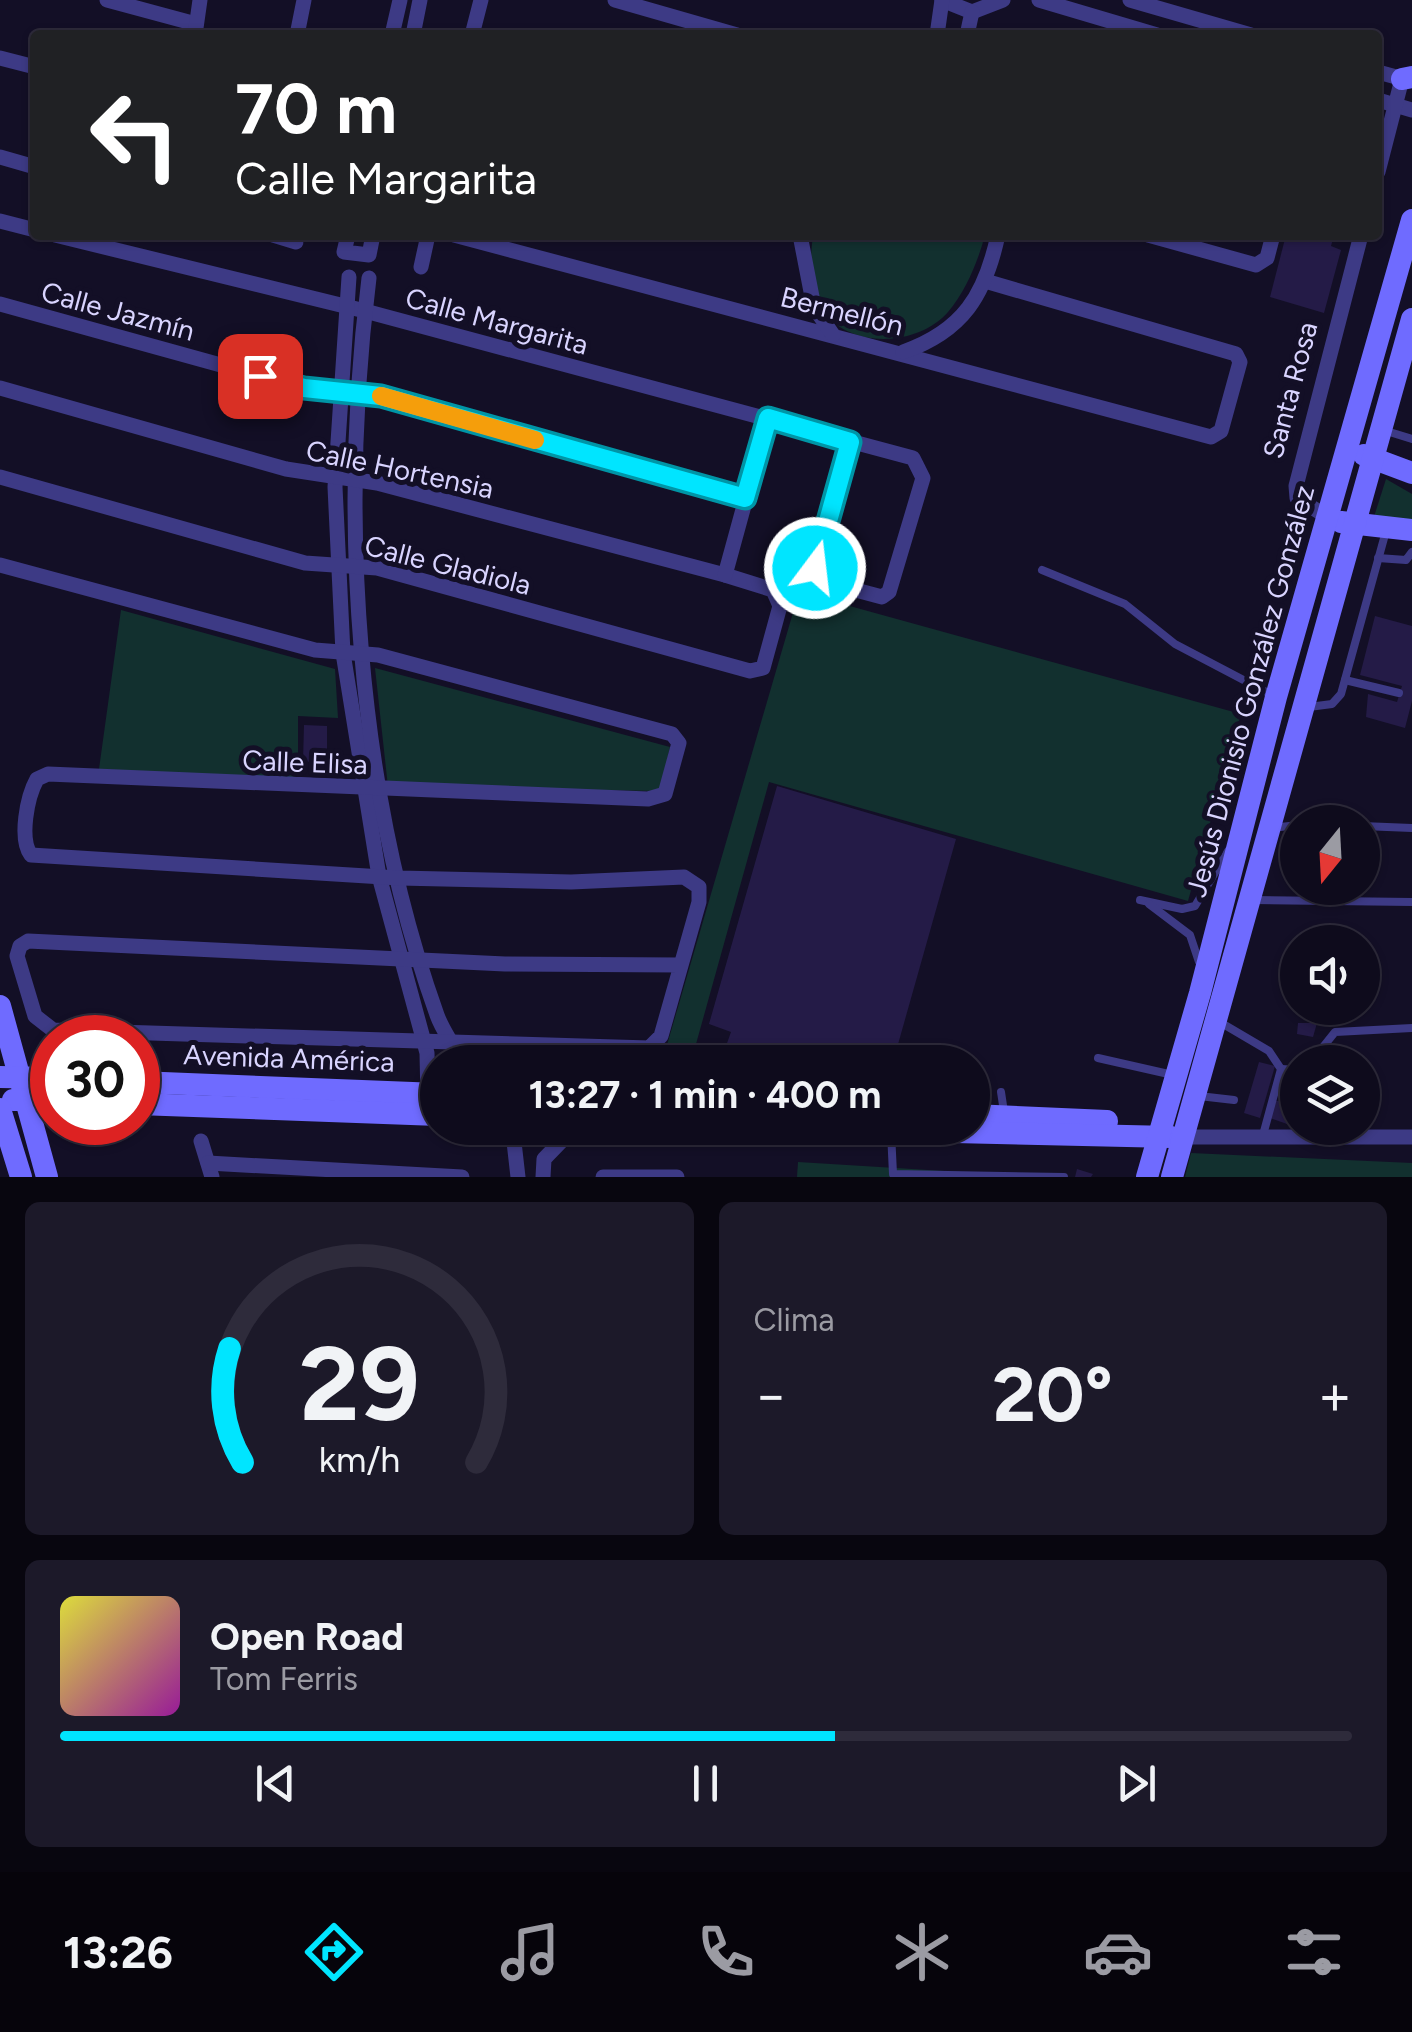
<!DOCTYPE html>
<html lang="es">
<meta charset="utf-8">
<style>
:root{--surface:#0e0b1c;--page:#1c1929;--text:#f1f3f6;--muted:#9b9ba3;--line:#2e2b3b;--accent:#00e5ff}
body{margin:0;font-family:Figtree,sans-serif;background:var(--page);color:var(--text);height:100vh;display:flex;flex-direction:column;font-size:38px;white-space:nowrap}
*{box-sizing:border-box;margin:0}
p{font-size:32px;color:var(--muted)}
.icon{flex:none;width:55px;height:55px;fill:none;stroke:currentColor;stroke-width:2;stroke-linecap:round;stroke-linejoin:round}
.map{position:relative;height:1177px;overflow:hidden}
.sheet{display:flex;flex-direction:column;gap:25px;padding:25px;background:#08060f;flex:1}
.sheet>*{flex:none}
.guide{position:absolute;left:30px;top:30px;width:1352px;height:210px;border-radius:10px;box-shadow:0 2px 8px #0004,0 0 0 2px var(--line);background:#202124;color:#fff;overflow:hidden}
.needle{width:65px;rotate:198deg}
.fabs{position:absolute;left:1280px;top:805px;display:grid;gap:20px}
.fabs a{display:grid;place-items:center;width:100px;height:100px;border-radius:50%;background:var(--surface);box-shadow:0 2px 8px #0004,0 0 0 2px var(--line);font-size:50px}
.speed{position:absolute;left:30px;top:1015px;display:flex;gap:20px;font-size:50px;font-weight:700;text-align:center}
.speed>*{display:grid;place-content:center;width:130px;height:130px;border-radius:50%;background:var(--surface);box-shadow:0 2px 8px #0004,0 0 0 2px var(--line);line-height:1}
.speed .limit{border:15px solid #d22;background:#fff;color:#111}
.pin{position:absolute;display:grid;place-items:center;width:85px;height:85px;color:#fff;margin:-42px;border-radius:20px;box-shadow:0 5px 15px #0006}
.me{position:absolute;width:110px;margin:-55px;rotate:15deg;stroke-linejoin:round;filter:drop-shadow(0 0 8px #0008)}
.turn{display:flex;align-items:center;gap:35px;height:210px;padding:0 40px;font-size:45px}
.turn .icon{width:130px;height:130px;stroke-width:2.5}
.turn b{display:block;font-size:70px;line-height:85px}
.big{font-size:75px;font-weight:700;line-height:1.1}
.sheet .widget{flex:1;display:flex;flex-direction:column;justify-content:center;gap:15px;min-width:0;padding:0 35px;border-radius:15px;background:var(--page)}
.sheet .dial{align-items:center;gap:0}
.dial svg{height:260px;overflow:visible;fill:none;stroke:var(--line);stroke-width:7;stroke-linecap:round;text-anchor:middle}
.dial text{fill:var(--text);stroke:none}
.song{display:flex;align-items:center;gap:30px}
.cover{width:120px;height:120px;border-radius:15px;background:linear-gradient(135deg,hsl(60 70% 55%),hsl(300 70% 35%))}
.played{height:10px;border-radius:5px;background:linear-gradient(90deg,var(--accent) 60%,var(--line) 60%)}
.keys{display:flex;justify-content:space-around;direction:ltr}
.heat{display:flex;justify-content:space-between;align-items:center;font-size:55px;direction:ltr}
.sheet .tiles{flex:1;display:grid;gap:25px;grid-template-columns:1fr 1fr}
.widget:last-child{grid-column:span 2}
.trip{position:absolute;left:420px;top:1045px;width:570px;height:100px;border-radius:50px;background:var(--surface);box-shadow:0 2px 8px #0004,0 0 0 2px var(--line);font-weight:700;line-height:100px;text-align:center}
.tabs{display:flex;height:160px;justify-content:space-around;align-items:center;background:#06040b;color:var(--muted)}
.tabs .icon{width:70px;height:70px}
.tabs .active{color:var(--accent)}
.tabs b{font-size:45px;color:var(--text)}
.map>svg:first-child{display:block}
</style>
<div class="map">
<svg width="1412" height="1177" viewBox="0 0 1412 1177">
<rect width="100%" height="100%" fill="#130f26"/>
<g fill="#12302f">
<path d="M813,235H985C978,261 966,291 948,312C918,346 851,350 823,311C808,290 810,259 813,235Z"/>
<polygon points="1386,479 1412,494 1412,524 1372,523"/>
<polygon points="799,592 1241,714 1188,901 769,782 691,1062 662,1062"/>
<polygon points="121,610 335,669 338,718 298,716 298,782 99,769"/>
<polygon points="375,668 670,747 660,791 388,787"/>
<polygon points="1191,1153 1412,1163 1412,1177 1185,1177"/>
<polygon points="798,1162 1043,1177 797,1177"/>
</g>
<g fill="#241b47">
<polygon points="1286,235 1334,235 1331,246 1341,250 1324,313 1270,297"/>
<polygon points="1375,616 1412,626 1412,701 1405,728 1366,717 1368,694 1397,702 1402,686 1360,675"/>
<polygon points="304,725 327,726 327,761 303,762"/>
<polygon points="777,786 956,839 893,1062 721,1060 731,1032 709,1024"/>
<polygon points="1298,1023 1317,1023 1313,1037 1297,1034"/>
<polygon points="1259,1062 1275,1066 1260,1118 1244,1113"/>
<polygon points="1295,1100 1287,1124 1270,1118 1276,1101"/>
<polygon points="1077,1169 1093,1174 1091,1177 1075,1177"/>
</g>
<g fill="none" stroke-linecap="round" stroke-linejoin="round">
<g stroke="#3d3a85" stroke-width="8">
<polyline points="1383,430 1412,439"/>
<polyline points="1378,558 1406,560 1412,552"/>
<polyline points="1042,570 1125,604 1175,644 1272,695"/>
<polyline points="1345,680 1399,693"/>
<polyline points="1309,707 1332,704 1341,694 1386,531"/>
<polyline points="1362,826 1412,828"/>
<polyline points="1272,828 1298,825"/>
<polyline points="1140,900 1182,909 1195,906 1228,851"/>
<polyline points="1253,900 1412,902"/>
<polyline points="1149,904 1190,935 1199,962"/>
<polyline points="1218,1021 1269,1051 1281,1069 1263,1135"/>
<polyline points="1098,1058 1173,1075"/>
<polyline points="1311,1062 1335,1032 1412,1028"/>
<polyline points="1281,1069 1298,1070"/>
<polyline points="1001,1092 1004,1112"/>
<polyline points="1199,1096 1234,1100"/>
<polyline points="891,1132 893,1174 1064,1177"/>
</g>
<g stroke="#3d3a85" stroke-width="15">
<polyline points="107,0 196,24"/>
<polyline points="615,0 737,35"/>
<polyline points="942,0 972,12 1003,0"/>
<polyline points="1039,0 1157,35"/>
<polyline points="1130,0 1251,35"/>
<polyline points="195,35 200,0"/>
<polyline points="297,35 304,0"/>
<polyline points="392,35 400,0"/>
<polyline points="413,35 420,0"/>
<polyline points="472,35 481,0"/>
<polyline points="937,35 942,0"/>
<polyline points="967,35 972,12"/>
<polyline points="0,58 35,67"/>
<polyline points="1378,72 1407,80"/>
<polyline points="1378,100 1412,110"/>
<polyline points="0,157 35,167"/>
<polyline points="1378,172 1402,79"/>
<polyline points="0,221 35,230"/>
<polyline points="55,235 365,311 913,458 923,478 889,592 882,597 822,581 815,574 849,442"/>
<polyline points="273,235 296,242"/>
<polyline points="348,235 344,252 369,255 373,235"/>
<polyline points="454,235 1211,437 1221,431 1240,362 1236,354 985,281"/>
<polyline points="800,235 814,307 833,335"/>
<polyline points="1148,235 1256,265 1267,258 1273,235"/>
<polyline points="421,267 428,235"/>
<polyline points="349,277 335,487 343,653 379,876 427,1053 428,1100"/>
<path d="M369,278C339,515 356,789 437,1015C443,1032 455,1046 461,1062"/>
<polyline points="0,304 297,386 381,397 745,498"/>
<path d="M903,352C963,331 985,295 998,235"/>
<polyline points="0,388 286,469 377,483 725,575 773,590 780,606 763,668 750,671 377,568 305,563 0,477"/>
<polyline points="1329,518 1297,498 1296,486 1361,235"/>
<path d="M0,565L315,650L378,655L672,734L679,743L665,794L648,799L48,774L37,779C27,797 19,839 31,855L399,878L571,882L684,877L699,887V902L661,1036L649,1048L53,1030L35,1016L17,956L20,946L28,941L505,964L681,965"/>
<polyline points="725,575 768,418"/>
<polyline points="501,1128 514,1142 518,1177"/>
<polyline points="1182,1137 1412,1137"/>
<polyline points="201,1141 212,1177"/>
<polyline points="208,1163 462,1177"/>
<polyline points="543,1177 544,1159 574,1128"/>
<polyline points="603,1177 677,1177"/>
</g>
<g stroke="#6f6bff" stroke-width="22">
<polyline points="1402,79 1412,77"/>
<polyline points="1364,455 1412,473"/>
<polyline points="1341,522 1412,530"/>
<polyline points="0,1006 47,1177"/>
<polyline points="0,1077 52,1078"/>
<polyline points="138,1082 438,1094"/>
<polyline points="13,1100 52,1100"/>
<polyline points="138,1104 438,1115"/>
<polyline points="0,1109 21,1177"/>
<polyline points="972,1115 1107,1121"/>
<polyline points="780,1128 1171,1137"/>
<polyline points="1147,1177 1200,993 1276,697 1412,220"/>
<polyline points="1172,1177 1412,319"/>
</g>
</g>
<g fill="none" stroke-linecap="round" stroke-linejoin="round">
<defs>
<polyline id="route" points="260,376 304,388 381,396 745,498 768,418 850,442 815,568"/>
</defs>
<use href="#route" stroke="#0095a6" stroke-width="25"/>
<use href="#route" stroke="#00e5ff" stroke-width="18"/>
<polyline stroke="#f59e0b" stroke-width="18" points="381,396 535,440"/>
</g>
<g text-anchor="middle" dominant-baseline="central" stroke-width="10" stroke-linejoin="round" paint-order="stroke">
<g font-size="28" fill="#d9d4ff" stroke="#130f26">
<text transform="translate(118 311) rotate(15)">Calle Jazmín</text>
<text transform="translate(842 311) rotate(14)">Bermellón</text>
<text transform="translate(497 321) rotate(15)">Calle Margarita</text>
<text transform="translate(1290 390) rotate(-75)">Santa Rosa</text>
<text transform="translate(400 469) rotate(12)">Calle Hortensia</text>
<text transform="translate(448 565) rotate(14)">Calle Gladiola</text>
<text transform="translate(1250 691) rotate(-75)">Jesús Dionisio González González</text>
<text transform="translate(305 762) rotate(2)">Calle Elisa</text>
<text transform="translate(289 1058) rotate(2)">Avenida América</text>
</g>
</g>
</svg>
<div class="fabs">
<a><svg class="needle" viewBox="-14 -14 28 28"><path d="M0-13l5 13h-10z" fill="#e53935"/><path d="M0 13l5-13h-10z" fill="#9b9ba3"/></svg></a>
<a><svg class="icon" aria-label="sound" viewBox="0 0 24 24"><path d="M4 9h4l5-4v14l-5-4H4zM17 9q2 3 0 6"/></svg></a>
<a><svg class="icon" aria-label="layers" viewBox="0 0 24 24"><path d="M12 4l9 5-9 5-9-5zM3 14l9 5 9-5"/></svg></a>
</div>
<div class="speed"><div class="limit">30</div></div>
<div class="pin" style="left:260px;top:376px;background:#d93025"><svg class="icon" aria-label="arrive" viewBox="0 0 24 24"><path d="M6 21V4h12l-3 4 3 4H6"/></svg></div>
<svg class="me" style="left:815px;top:568px" viewBox="-20 -20 40 40"><circle r="17" fill="#00e5ff" stroke="#fff" stroke-width="3"/><path d="M0-11L8 9 0 5-8 9z" fill="#fff"/></svg>
<div class="trip">13:27 · 1 min · 400 m</div>
<div class="guide">
<div class="turn"><svg class="icon" aria-label="left" viewBox="0 0 24 24"><path d="M17 20v-9H6M10 6l-5 5 5 5"/></svg><div><b>70 m</b>Calle Margarita</div></div>
</div>
</div>
<section class="sheet">
<div class="tiles">
<div class="widget dial"><svg viewBox="0 0 100 80">
<path d="M14 69A42 42 0 1 1 86 69"/>
<path d="M14 69A42 42 0 0 1 10 34" stroke="#00e5ff"/>
<text x="50" y="56" font-size="32" font-weight="700">29</text>
<text x="50" y="72" font-size="11">km/h</text>
</svg></div>
<div class="widget"><p>Clima</p>
<div class="heat"><a>−</a><b class="big">20°</b><a>+</a></div>
</div>
<div class="widget">
<div class="song"><i class="cover"></i><div><b>Open Road</b><p>Tom Ferris</p></div></div>
<div class="played"></div>
<div class="keys"><svg class="icon" aria-label="previous" viewBox="0 0 24 24"><path d="M18 5L8 12l10 7zM5 5v14"/></svg><svg class="icon" aria-label="pause" viewBox="0 0 24 24"><path d="M8 5v14M16 5v14"/></svg><svg class="icon" aria-label="next" viewBox="0 0 24 24"><path d="M6 5l10 7-10 7zM19 5v14"/></svg></div>
</div>
</div>
</section>
<nav class="tabs">
<b>13:26</b>
<svg class="icon active" aria-label="directions" viewBox="0 0 24 24"><path d="M12 3l9 9-9 9-9-9zM9 14v-3h6M13 9l2 2-2 2"/></svg>
<svg class="icon" aria-label="music" viewBox="0 0 24 24"><path d="M9 18V5l10-2v13"/><circle cx="6" cy="18" r="3"/><circle cx="16" cy="16" r="3"/></svg>
<svg class="icon" aria-label="phone" viewBox="0 0 24 24"><path d="M5 4h4l2 5-3 2q2 4 5 5l2-3 5 2v4C11 20 4 13 5 4z"/></svg>
<svg class="icon" aria-label="climate" viewBox="0 0 24 24"><path d="M12 3v18M4 7l16 10M4 17L20 7"/></svg>
<svg class="icon" aria-label="car" viewBox="0 0 24 24"><path d="M5 17H2v-5l4-1 3-4h7l3 4 3 1v5h-3M9 17h6M6 11h13"/><circle cx="7" cy="17" r="2"/><circle cx="17" cy="17" r="2"/></svg>
<svg class="icon" aria-label="filters" viewBox="0 0 24 24"><path d="M4 7h16M4 17h16"/><circle cx="9" cy="7" r="2"/><circle cx="15" cy="17" r="2"/></svg>
</nav>
